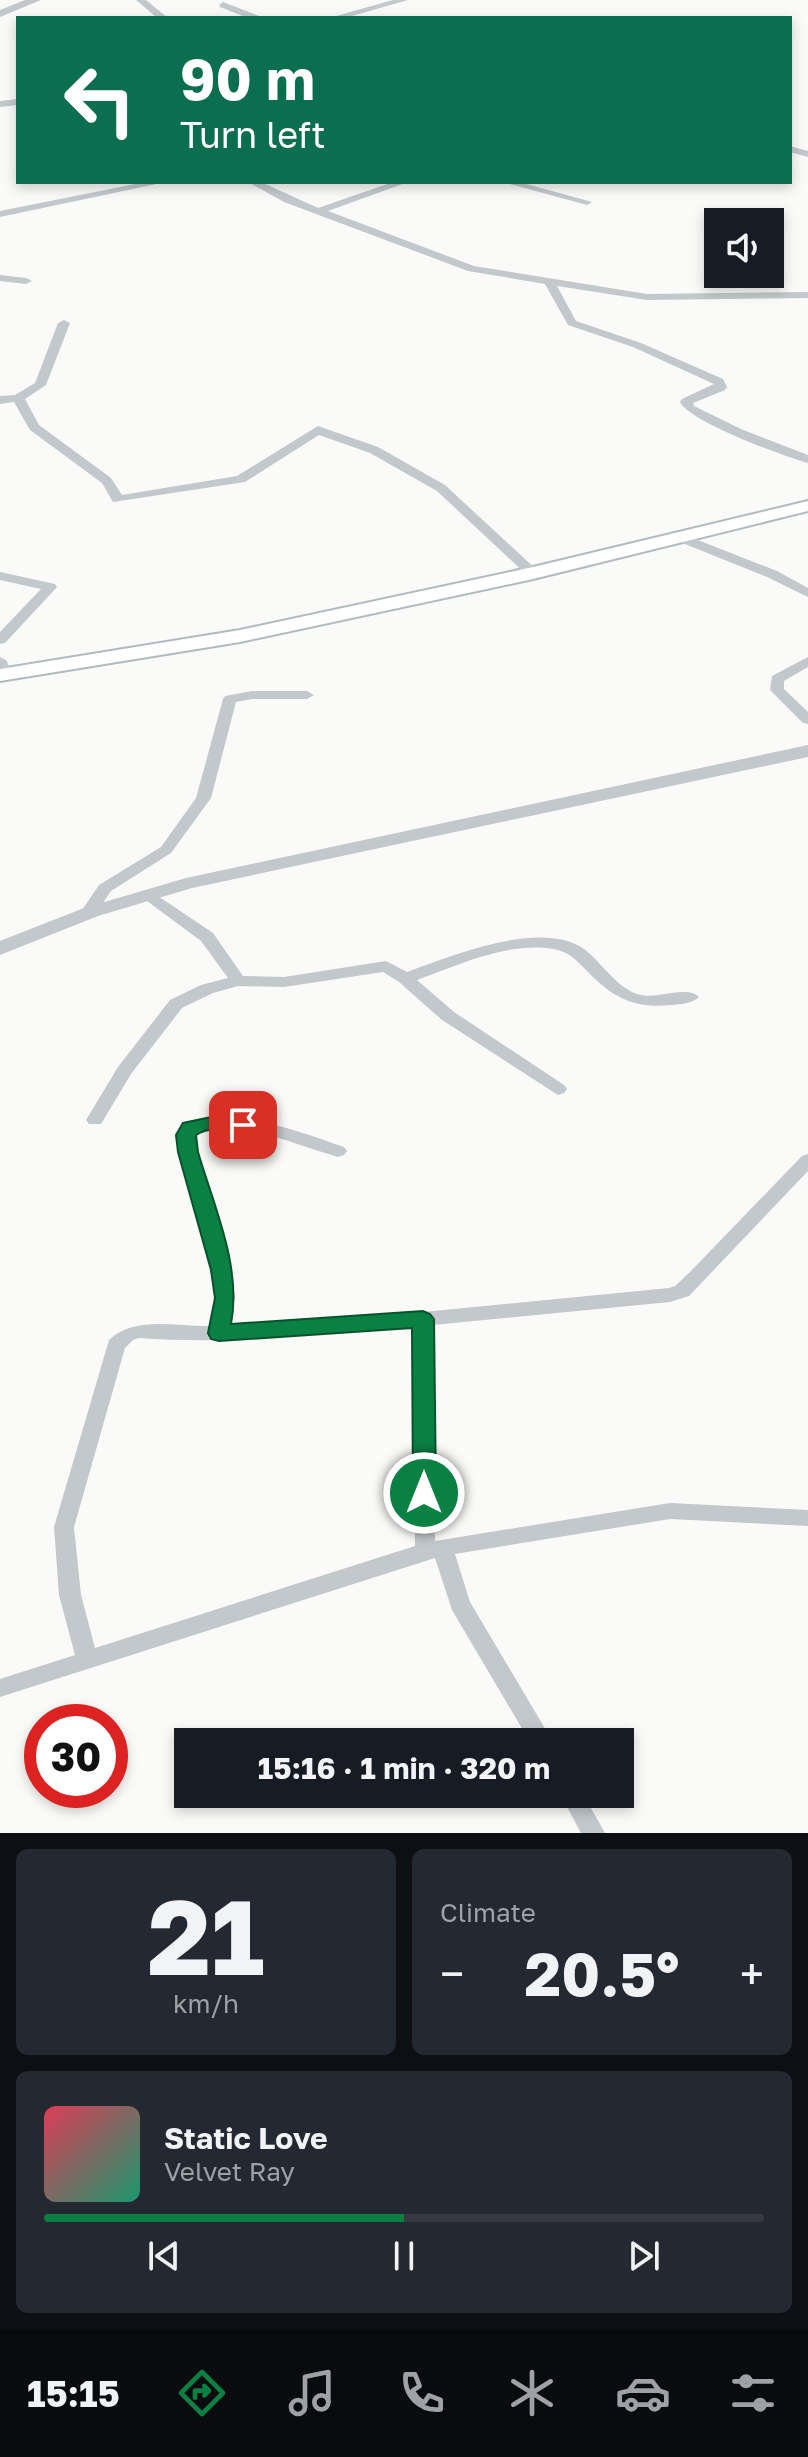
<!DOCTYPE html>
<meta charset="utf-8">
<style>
:root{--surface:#171b24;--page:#242831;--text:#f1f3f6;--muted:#9ea1a6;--line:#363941;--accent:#0b8043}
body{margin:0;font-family:"Golos Text",sans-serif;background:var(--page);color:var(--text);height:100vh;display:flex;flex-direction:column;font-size:30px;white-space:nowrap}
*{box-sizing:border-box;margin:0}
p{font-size:26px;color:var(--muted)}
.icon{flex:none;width:44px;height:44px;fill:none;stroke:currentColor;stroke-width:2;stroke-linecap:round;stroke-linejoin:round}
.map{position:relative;height:1833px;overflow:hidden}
.drawer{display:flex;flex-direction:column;gap:16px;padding:16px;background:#0d0f14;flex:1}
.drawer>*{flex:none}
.hud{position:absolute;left:16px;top:16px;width:776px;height:168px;border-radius:0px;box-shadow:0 4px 12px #0003;background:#0b6e4f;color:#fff;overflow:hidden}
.buttons{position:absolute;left:704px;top:208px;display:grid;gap:16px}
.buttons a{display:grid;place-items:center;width:80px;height:80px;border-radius:0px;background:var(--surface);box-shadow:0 4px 12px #0003;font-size:40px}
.speed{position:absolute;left:24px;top:1704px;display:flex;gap:16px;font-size:40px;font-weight:700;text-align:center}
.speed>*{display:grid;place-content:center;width:104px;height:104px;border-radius:50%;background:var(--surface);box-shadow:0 4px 12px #0003;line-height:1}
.speed .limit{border:12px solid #d22;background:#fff;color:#111}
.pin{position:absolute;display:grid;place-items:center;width:68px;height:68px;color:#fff;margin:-34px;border-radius:16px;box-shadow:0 4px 12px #0006}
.me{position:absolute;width:88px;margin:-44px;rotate:0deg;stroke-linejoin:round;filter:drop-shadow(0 0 6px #0008)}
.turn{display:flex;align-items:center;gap:28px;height:168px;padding:0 32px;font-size:36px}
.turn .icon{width:104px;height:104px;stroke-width:2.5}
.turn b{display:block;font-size:56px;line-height:68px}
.big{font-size:60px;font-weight:700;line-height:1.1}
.drawer .card{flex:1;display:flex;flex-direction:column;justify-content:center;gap:12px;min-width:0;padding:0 28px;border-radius:12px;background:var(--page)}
.drawer .dial{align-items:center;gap:0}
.dial b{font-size:104px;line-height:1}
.song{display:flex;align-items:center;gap:24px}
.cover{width:96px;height:96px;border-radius:12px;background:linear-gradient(135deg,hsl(350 70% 55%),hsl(160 70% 35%))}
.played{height:8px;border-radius:4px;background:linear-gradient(90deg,var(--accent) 50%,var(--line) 50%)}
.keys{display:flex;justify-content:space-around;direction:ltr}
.heat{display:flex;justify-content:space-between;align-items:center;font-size:44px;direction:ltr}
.drawer .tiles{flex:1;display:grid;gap:16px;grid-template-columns:1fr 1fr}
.card:last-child{grid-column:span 2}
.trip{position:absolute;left:174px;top:1728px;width:460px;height:80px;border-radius:0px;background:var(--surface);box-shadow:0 4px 12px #0003;font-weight:700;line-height:80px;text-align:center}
.menu{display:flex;height:128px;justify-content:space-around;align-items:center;background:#090b0e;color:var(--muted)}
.menu .icon{width:56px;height:56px}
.menu .current{color:var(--accent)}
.menu b{font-size:36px;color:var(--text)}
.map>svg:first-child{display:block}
</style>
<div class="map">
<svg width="808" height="1833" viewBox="0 0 808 1833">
<rect width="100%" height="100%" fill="#fafaf8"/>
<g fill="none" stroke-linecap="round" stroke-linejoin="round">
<defs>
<polygon id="secondary" points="808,501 808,511 533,579 240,642 0,681 0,669 240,630 533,567"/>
</defs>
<use href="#secondary" stroke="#b3babf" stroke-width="4"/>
<g fill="#c3c8cc" fill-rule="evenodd">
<polygon points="136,0 146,0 168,18 157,18"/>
<polygon points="393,0 408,0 345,18 329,18"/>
<polygon points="223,2 259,16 261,18 248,18 220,7 219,5"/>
<polygon points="18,99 18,105 0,107 0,101"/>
<polygon points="790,146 808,151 808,157 790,152"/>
<polygon points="145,182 166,182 0,217 0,211"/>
<path d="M248,182H261L318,208L393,182H408L328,211L474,266L647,294L808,292V298L647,300L557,286L576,321L641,343L723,379L727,387L725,390L693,403L694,406L741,429L808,455V463C783,456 690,422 680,402L682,399L714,384L633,347L568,325L545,284L468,271L284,202Z"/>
<polygon points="502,182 519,182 592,202 587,205"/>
<polygon points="0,275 26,278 32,281 26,284 0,281"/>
<polygon points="64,320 70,323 46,385 25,399 39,425 111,478 122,495 237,476 318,426 378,447 445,485 540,573 538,576 528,576 437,491 370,453 319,435 245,482 113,502 102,483 30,430 14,402 0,404 0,396 15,395 35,383 58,323"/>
<polygon points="680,533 777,571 808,588 808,597 767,577 675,540 673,537"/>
<polygon points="0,572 55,584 57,587 5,643 0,644 0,632 41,589 0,580"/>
<polygon points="0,657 7,661 11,674 9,677 0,677"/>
<polygon points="808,657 808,667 784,681 784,689 808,712 808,724 803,723 770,690 772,676"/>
<polygon points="252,691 307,691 314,695 307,699 252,699 236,702 211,798 171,853 111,891 94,916 82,916 80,913 99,885 161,847 196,798 223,699 225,696"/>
<path d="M149,890L213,933L243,976L284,977L386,961L407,972C451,956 541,919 584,949C603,963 616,989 641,995C658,999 687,985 699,997C692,1004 681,1004 671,1005C636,1009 613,998 589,973C578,962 570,952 554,949C509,941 458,965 417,980L454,1012L564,1085L567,1089L564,1093L558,1095L442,1020L399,982L383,972L284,987L238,986L213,993L182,1008L131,1074L101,1124H89L86,1120L118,1067L170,1000L201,985L228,978L201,941L143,898L141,895Z"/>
<path d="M227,1116C268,1120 306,1134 344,1147L347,1151L344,1155L338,1157C291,1144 246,1120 196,1132L197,1152L231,1270L235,1298L230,1326L423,1312L669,1288L675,1286L690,1272L802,1156L808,1154V1171L689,1296L670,1302L433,1325L435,1541L670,1503L808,1510V1526L670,1519L455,1554L470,1602L553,1742H530L452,1610L435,1558L0,1697V1679L75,1655L59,1595L54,1527L109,1340C135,1315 177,1327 211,1326L217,1298L213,1270L179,1152L177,1135L184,1124L208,1118ZM413,1327L415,1546L95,1648L81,1595L74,1527L125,1348L133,1340L139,1338C231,1345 322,1334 413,1327Z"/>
<polygon points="560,1794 583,1794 605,1833 581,1833"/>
</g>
<g fill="#c3c8cc" fill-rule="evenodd">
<polygon points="25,0 41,0 0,17 0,10"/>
<polygon points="808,745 808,757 192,888 98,916 0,955 0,941 84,908 186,878"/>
</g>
<use href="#secondary" fill="#fff" fill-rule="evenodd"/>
</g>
<path fill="#0b8043" stroke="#07532c" stroke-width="2" d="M221,1115L250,1120L253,1125L243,1131C227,1129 209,1126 196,1135L198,1152C214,1207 242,1267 231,1324L423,1311L430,1314L434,1319L436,1493L432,1499L424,1502L416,1499L413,1493L412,1328L219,1341L211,1339L208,1333L215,1298L211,1270L178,1152L176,1135L183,1123Z"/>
</svg>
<div class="buttons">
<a><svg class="icon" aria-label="sound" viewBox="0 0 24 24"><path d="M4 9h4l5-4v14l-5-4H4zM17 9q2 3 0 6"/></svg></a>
</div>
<div class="speed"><div class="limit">30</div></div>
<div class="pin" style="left:243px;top:1125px;background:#d93025"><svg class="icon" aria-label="arrive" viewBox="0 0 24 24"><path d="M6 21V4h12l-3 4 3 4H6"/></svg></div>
<svg class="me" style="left:424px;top:1493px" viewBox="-20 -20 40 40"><circle r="17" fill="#0b8043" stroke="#fff" stroke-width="3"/><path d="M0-11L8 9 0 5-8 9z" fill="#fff"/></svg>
<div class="trip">15:16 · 1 min · 320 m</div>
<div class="hud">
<div class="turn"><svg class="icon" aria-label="left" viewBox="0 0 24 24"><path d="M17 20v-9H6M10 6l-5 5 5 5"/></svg><div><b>90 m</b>Turn left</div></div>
</div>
</div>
<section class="drawer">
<div class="tiles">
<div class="card dial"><b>21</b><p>km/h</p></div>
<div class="card"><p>Climate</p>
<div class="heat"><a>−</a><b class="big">20.5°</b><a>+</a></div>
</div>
<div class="card">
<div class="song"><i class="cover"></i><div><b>Static Love</b><p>Velvet Ray</p></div></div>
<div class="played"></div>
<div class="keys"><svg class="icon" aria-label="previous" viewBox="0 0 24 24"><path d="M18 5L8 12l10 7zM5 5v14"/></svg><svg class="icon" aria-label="pause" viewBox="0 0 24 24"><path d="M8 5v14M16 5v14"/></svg><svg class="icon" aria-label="next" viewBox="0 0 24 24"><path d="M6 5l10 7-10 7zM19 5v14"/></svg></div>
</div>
</div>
</section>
<nav class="menu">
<b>15:15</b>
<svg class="icon current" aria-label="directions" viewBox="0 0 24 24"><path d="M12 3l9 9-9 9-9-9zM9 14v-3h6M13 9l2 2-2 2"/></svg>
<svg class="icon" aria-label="music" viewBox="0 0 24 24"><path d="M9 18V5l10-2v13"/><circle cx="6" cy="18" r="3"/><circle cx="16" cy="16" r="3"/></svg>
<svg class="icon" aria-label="phone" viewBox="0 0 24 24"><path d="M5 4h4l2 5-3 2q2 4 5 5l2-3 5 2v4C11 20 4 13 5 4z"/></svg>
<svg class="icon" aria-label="climate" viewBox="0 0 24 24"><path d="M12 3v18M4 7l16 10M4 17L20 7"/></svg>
<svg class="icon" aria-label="car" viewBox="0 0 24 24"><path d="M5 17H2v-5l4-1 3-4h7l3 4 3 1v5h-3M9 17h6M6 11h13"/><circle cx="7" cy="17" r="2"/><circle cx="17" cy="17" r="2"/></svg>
<svg class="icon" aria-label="filters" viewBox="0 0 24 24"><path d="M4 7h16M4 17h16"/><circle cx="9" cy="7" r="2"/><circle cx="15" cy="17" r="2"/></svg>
</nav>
